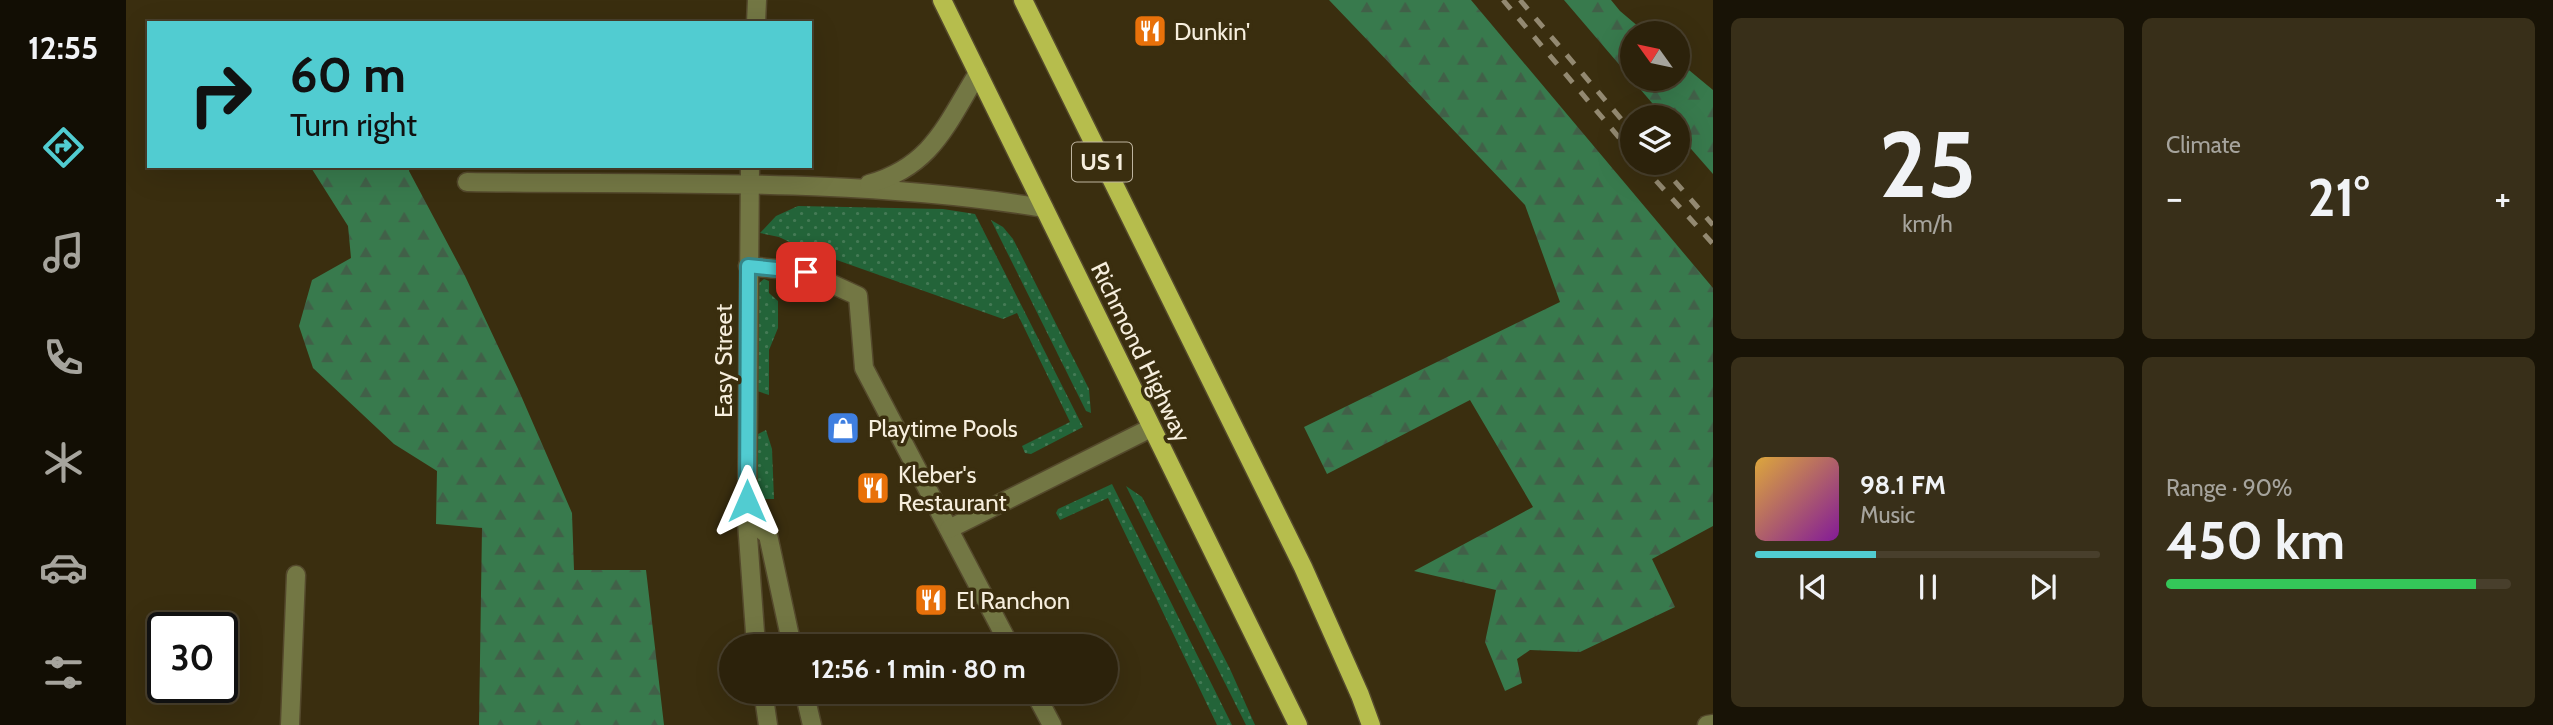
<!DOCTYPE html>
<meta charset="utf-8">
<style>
:root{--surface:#2c220b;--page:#382f19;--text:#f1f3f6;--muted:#a6a49d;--line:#483f2c;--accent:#51ccd1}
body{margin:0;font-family:Cabin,sans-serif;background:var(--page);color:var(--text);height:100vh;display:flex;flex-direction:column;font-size:26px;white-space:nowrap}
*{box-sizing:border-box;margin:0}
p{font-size:23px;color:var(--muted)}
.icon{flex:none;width:38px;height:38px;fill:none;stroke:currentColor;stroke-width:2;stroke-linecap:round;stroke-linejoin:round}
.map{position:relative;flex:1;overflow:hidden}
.details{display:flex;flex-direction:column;gap:18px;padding:18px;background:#181306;width:840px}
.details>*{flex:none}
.top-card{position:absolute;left:21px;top:21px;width:665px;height:147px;border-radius:0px;box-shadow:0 7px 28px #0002,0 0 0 2px var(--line);background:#51ccd1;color:#111;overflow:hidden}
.needle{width:46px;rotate:303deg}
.controls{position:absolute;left:1494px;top:21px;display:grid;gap:14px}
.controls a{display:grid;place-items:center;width:70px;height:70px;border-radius:50%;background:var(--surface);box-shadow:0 7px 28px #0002,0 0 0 2px var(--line);font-size:35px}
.speed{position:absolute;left:21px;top:612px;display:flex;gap:14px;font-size:35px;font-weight:700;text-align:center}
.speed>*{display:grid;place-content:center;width:91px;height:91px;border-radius:50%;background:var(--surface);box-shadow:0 7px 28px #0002,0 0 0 2px var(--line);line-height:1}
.speed .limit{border:4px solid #111;border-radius:10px;background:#fff;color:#111}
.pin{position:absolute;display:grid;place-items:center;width:60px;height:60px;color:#fff;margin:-30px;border-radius:14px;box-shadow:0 4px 10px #0006}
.me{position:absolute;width:77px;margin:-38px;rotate:0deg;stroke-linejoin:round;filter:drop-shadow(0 0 5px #0008)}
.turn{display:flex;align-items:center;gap:24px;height:147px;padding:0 28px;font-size:32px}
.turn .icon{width:91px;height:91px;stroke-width:2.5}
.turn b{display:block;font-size:49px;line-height:60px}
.big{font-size:52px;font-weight:800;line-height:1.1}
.details .widget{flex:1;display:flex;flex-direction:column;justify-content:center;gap:10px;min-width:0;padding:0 24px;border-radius:10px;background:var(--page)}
.details .dial{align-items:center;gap:0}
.dial b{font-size:91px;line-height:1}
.song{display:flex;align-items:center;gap:21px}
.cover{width:84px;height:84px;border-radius:10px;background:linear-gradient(135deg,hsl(40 70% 55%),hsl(290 70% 35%))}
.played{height:7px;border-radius:4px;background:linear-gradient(90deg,var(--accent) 35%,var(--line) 35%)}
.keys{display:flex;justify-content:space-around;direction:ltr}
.heat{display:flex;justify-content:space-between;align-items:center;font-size:38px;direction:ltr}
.charge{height:10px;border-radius:5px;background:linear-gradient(90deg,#34c759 90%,var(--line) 0)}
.details .tiles{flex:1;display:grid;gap:18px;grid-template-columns:repeat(2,1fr)}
.trip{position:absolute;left:593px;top:634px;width:399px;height:70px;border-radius:35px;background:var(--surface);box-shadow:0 7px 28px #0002,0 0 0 2px var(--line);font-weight:800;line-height:70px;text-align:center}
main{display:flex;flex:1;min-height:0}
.menu{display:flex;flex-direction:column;width:126px;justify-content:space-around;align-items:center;background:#120e04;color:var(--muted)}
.menu .icon{width:49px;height:49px}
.menu .selected{color:var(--accent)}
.menu b{font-size:32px;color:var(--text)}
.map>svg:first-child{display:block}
</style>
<main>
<nav class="menu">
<b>12:55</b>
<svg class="icon selected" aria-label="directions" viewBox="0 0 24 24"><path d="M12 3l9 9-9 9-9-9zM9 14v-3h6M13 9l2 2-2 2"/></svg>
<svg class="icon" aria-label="music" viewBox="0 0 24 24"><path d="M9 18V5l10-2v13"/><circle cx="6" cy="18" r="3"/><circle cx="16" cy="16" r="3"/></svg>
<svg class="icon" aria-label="phone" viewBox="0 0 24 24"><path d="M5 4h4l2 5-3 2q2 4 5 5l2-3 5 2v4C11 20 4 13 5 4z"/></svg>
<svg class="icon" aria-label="climate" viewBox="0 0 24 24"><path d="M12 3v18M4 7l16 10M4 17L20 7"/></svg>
<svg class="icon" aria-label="car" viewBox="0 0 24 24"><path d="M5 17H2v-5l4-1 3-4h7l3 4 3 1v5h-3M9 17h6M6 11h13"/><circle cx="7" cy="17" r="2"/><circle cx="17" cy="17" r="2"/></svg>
<svg class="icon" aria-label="filters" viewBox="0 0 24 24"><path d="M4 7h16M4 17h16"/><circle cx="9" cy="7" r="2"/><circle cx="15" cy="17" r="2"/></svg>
</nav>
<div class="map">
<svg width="1587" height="725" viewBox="0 0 1587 725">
<defs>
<pattern id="grass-dots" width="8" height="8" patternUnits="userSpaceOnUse" patternTransform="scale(1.75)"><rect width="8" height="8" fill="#236439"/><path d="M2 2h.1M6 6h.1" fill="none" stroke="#447a55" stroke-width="1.8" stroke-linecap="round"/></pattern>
<pattern id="forest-firs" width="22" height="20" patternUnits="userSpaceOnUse" patternTransform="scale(1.75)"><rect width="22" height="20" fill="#387a4d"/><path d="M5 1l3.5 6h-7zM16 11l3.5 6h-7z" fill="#416048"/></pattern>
</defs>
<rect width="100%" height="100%" fill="#3a2e0f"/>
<g fill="url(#grass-dots)">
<polygon points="672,206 817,209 849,214 957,427 905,454 899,453 896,446 944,422 891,313 877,319 674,247 653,237 634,233 650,216"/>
<polygon points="865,220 877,227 887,239 963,389 965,413 960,411"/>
<polygon points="638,279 643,281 643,293 652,301 652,328 643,350 643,395 631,391 633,283"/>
<polygon points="640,430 646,449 648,499 629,499 630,435"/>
<polygon points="986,484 1106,725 1091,725 982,498 934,520 930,513 932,509"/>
<polygon points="1000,486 1016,497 1104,669 1129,725 1120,725"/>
</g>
<g fill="url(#forest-firs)">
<polygon points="1203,0 1345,0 1587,288 1587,526 1526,559 1549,607 1454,652 1404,650 1391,659 1396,683 1379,691 1359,642 1370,590 1288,571 1407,507 1344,400 1201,474 1178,427 1434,302 1399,205"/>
<polygon points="1438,0 1485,0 1494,11 1520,33 1507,33 1507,79 1552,79 1552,61 1587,90 1587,174 1552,134 1552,117 1538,117"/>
<polygon points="184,166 284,166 283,171 339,276 393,391 446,513 448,570 520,570 538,725 353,725 356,528 310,524 311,471 268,444 187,368 173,326 186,280 225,258 222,226"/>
</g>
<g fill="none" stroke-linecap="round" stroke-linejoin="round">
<defs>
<g id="minor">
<polyline points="630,23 631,0"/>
<polyline points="624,166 621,522 630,646"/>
<path d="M341,182C533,185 727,177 918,208"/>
<path d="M743,184C806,166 820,125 852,73"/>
<polyline points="622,266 680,272 732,296 738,368 884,646"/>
<polyline points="621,522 630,525 642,535 666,646"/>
<polyline points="823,529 1025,428"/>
<polyline points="637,691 642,725"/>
<polyline points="678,691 686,725"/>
<polyline points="908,691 926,725"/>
<polyline points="164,725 170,575"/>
<polyline points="1581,725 1587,724"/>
</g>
<g id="major">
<polyline points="816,0 1172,725"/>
<polyline points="897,0 1177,567 1234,695 1245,725"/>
</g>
</defs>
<use href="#minor" stroke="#54492c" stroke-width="21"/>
<use href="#major" stroke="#54492c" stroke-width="21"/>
<use href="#minor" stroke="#737744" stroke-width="18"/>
<use href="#major" stroke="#b6bd4d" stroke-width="18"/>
<g stroke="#938971" stroke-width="5" stroke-dasharray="12 12" stroke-linecap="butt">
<polyline points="1377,0 1507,154"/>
<polyline points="1394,0 1507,133"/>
<polyline points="1514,163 1587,244"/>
<polyline points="1533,163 1587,225"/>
</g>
</g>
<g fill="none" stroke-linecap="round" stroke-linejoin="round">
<defs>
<polyline id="route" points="621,501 622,266 680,272"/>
</defs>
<use href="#route" stroke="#358588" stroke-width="18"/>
<use href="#route" stroke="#51ccd1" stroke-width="12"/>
</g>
<defs>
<symbol id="restaurant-square" viewBox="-11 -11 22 22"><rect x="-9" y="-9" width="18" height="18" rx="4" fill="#e8710a" stroke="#3a2e0f"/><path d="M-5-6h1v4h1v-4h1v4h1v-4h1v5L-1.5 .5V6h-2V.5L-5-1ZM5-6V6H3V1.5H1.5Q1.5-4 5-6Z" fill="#fff"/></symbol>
<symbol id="shop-square" viewBox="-11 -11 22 22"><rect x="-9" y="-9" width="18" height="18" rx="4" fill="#3f7fe0" stroke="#3a2e0f"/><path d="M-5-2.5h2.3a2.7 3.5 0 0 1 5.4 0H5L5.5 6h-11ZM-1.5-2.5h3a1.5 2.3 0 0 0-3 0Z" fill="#fff"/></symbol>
</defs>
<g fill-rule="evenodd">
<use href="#restaurant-square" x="1005" y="12" width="38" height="38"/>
<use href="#shop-square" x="698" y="409" width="38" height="38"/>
<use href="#restaurant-square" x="728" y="469" width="38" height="38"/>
<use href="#restaurant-square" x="786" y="581" width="38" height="38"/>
</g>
<g text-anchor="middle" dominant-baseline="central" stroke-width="7" stroke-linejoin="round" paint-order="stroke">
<rect fill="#3a2e0f" stroke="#beb49f" stroke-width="2" x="946" y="142.5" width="60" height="39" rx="5"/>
<g font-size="23" font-weight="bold" fill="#f6eedd">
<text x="976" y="162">US 1</text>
</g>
<g font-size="24" fill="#f6eedd" stroke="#3a2e0f" text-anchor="start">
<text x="1048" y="31">Dunkin'</text>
<text x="742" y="428">Playtime Pools</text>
<text x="772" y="474">Kleber's<tspan x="772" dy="28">Restaurant</tspan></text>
<text x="830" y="600">El Ranchon</text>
</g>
<g font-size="24" fill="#f6eedd" stroke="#3a2e0f">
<text transform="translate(1015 352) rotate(64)">Richmond Highway</text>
<text transform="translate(597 361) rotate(-90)">Easy Street</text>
</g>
</g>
</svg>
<div class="controls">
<a><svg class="needle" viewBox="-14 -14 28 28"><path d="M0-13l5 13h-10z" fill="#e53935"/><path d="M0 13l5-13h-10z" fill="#a6a49d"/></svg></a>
<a><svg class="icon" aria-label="layers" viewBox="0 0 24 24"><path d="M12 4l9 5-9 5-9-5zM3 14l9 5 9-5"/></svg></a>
</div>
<div class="speed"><div class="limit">30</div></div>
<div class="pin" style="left:680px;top:272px;background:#d93025"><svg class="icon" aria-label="arrive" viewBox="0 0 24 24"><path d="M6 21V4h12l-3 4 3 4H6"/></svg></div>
<svg class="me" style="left:621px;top:501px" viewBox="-20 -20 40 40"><path d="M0-17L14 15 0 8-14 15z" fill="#51ccd1" stroke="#fff" stroke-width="4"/></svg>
<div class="trip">12:56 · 1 min · 80 m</div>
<div class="top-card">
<div class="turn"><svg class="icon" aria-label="right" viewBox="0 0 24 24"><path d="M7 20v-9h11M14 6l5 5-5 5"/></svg><div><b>60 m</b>Turn right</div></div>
</div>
</div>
<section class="details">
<div class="tiles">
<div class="widget dial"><b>25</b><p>km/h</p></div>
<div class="widget"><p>Climate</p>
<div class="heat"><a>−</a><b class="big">21°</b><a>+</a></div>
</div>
<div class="widget">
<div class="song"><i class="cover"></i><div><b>98.1 FM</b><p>Music</p></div></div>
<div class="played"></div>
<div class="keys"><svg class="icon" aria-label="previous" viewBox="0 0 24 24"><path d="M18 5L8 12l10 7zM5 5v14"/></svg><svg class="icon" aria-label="pause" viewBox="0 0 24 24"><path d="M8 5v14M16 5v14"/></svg><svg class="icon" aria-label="next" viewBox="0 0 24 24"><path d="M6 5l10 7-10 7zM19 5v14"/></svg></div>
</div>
<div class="widget"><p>Range · 90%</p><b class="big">450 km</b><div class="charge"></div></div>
</div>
</section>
</main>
